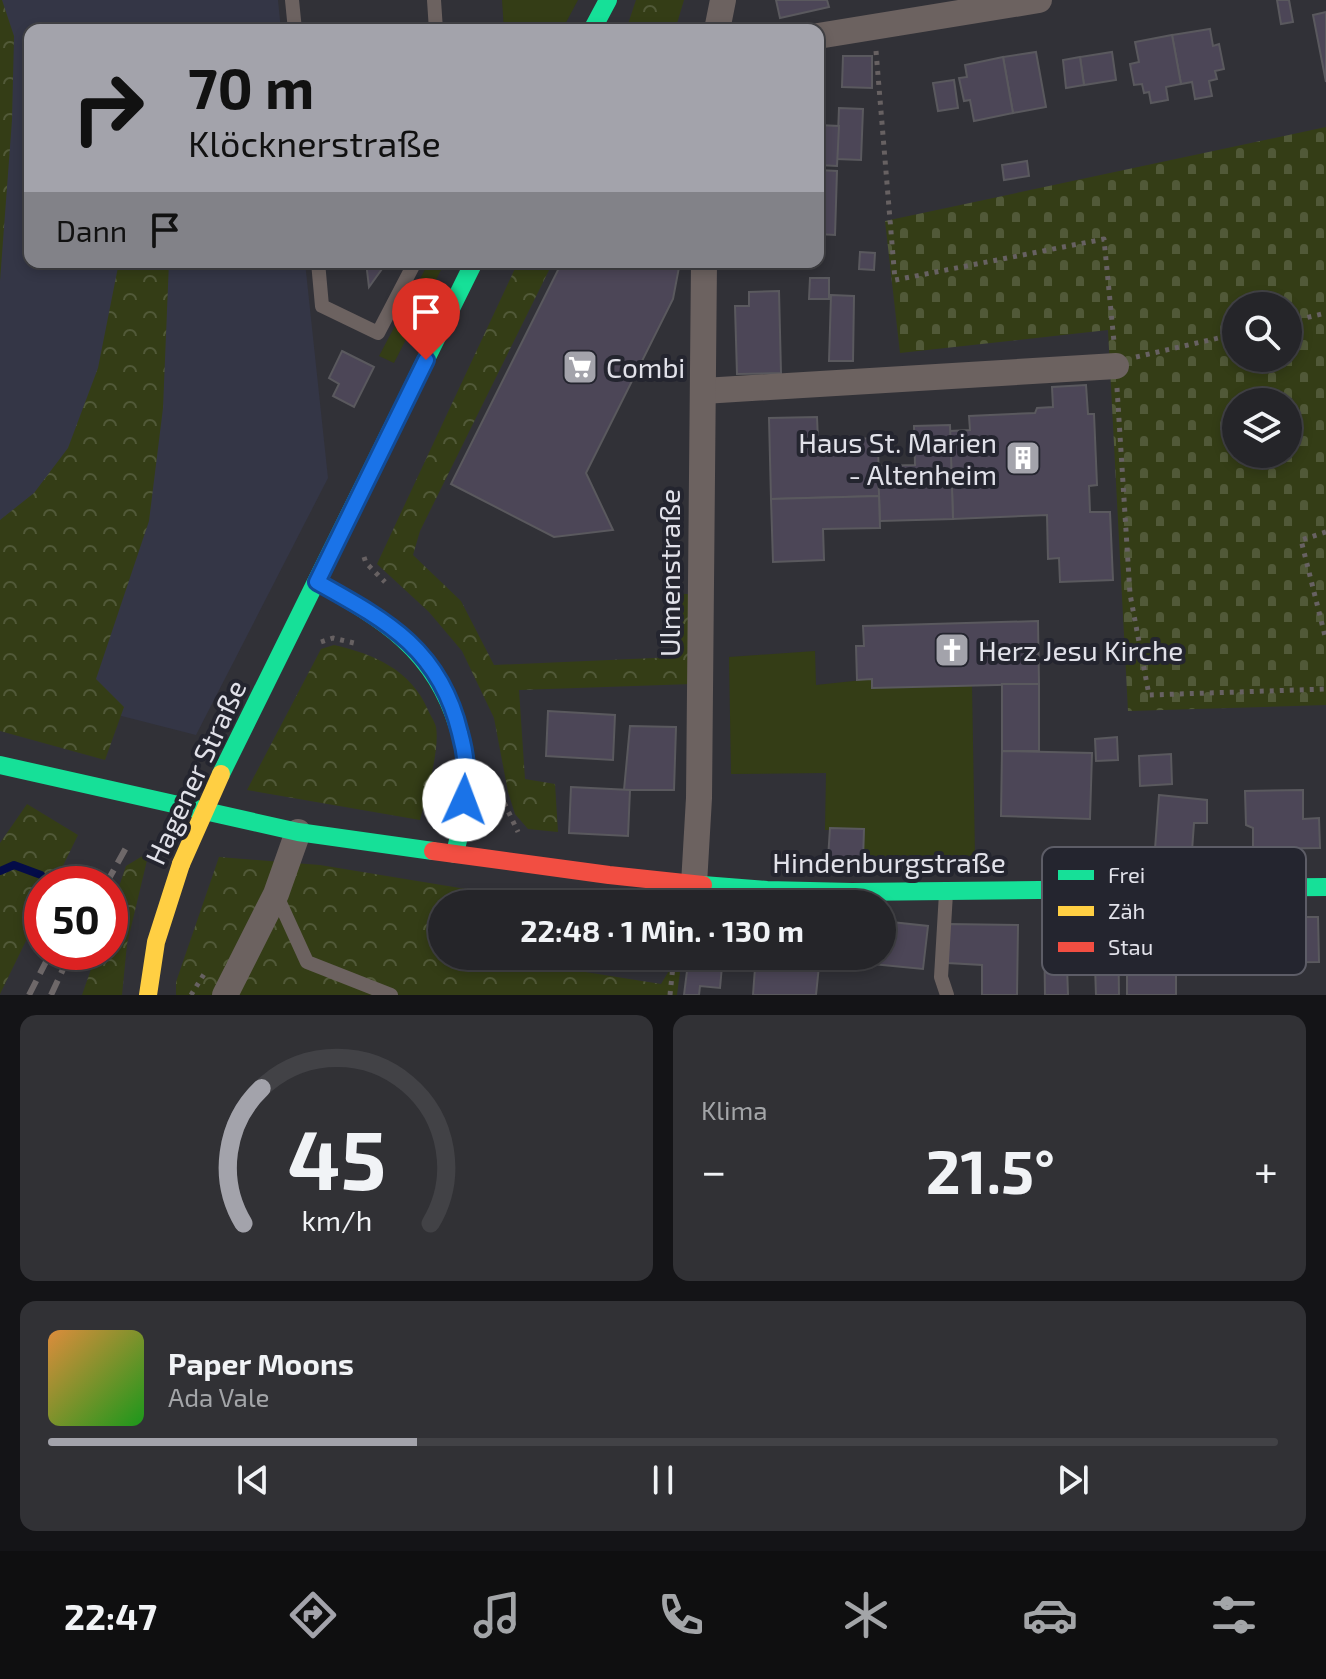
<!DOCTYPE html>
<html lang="de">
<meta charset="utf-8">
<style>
:root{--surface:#252529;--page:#313135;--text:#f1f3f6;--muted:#a3a5a8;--line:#424246;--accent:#a3a3ab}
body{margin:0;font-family:"Exo 2",sans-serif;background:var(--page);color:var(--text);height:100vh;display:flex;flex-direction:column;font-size:30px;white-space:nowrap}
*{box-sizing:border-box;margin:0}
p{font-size:26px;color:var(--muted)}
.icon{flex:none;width:44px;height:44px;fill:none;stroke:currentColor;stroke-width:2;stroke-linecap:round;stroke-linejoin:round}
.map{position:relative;height:995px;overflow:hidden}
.details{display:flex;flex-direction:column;gap:20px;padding:20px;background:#141417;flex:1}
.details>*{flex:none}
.hud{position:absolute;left:24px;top:24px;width:800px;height:244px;border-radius:16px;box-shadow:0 4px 12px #0003,0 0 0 2px var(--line);background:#a3a3ab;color:#111;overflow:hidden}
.fabs{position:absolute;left:1222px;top:292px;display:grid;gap:16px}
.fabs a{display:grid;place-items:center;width:80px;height:80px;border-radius:50%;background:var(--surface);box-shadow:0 4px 12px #0003,0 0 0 2px var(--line);font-size:40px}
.speed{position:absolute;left:24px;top:866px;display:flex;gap:16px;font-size:40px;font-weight:700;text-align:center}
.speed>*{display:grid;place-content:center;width:104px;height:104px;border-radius:50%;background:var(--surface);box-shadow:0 4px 12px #0003,0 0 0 2px var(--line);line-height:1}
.speed .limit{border:12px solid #d22;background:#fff;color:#111}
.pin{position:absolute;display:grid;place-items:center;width:68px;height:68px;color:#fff;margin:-82px -34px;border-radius:50% 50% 50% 0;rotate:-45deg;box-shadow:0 0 8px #0007}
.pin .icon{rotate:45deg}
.me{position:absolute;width:88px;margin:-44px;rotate:2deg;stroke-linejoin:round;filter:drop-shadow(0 0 6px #0008)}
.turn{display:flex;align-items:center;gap:28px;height:168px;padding:0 32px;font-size:36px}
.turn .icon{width:104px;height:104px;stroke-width:2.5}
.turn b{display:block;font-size:56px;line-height:68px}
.then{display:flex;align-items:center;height:76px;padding:0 32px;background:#0003;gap:16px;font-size:30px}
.big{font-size:60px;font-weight:700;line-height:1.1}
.details .card{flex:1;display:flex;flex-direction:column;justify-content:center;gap:12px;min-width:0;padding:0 28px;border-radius:16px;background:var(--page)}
.details .dial{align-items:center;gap:0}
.dial svg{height:208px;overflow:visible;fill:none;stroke:var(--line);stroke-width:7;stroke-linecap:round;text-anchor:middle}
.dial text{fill:var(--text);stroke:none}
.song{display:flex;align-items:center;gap:24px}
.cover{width:96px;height:96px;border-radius:12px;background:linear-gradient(135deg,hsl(30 70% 55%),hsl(120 70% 35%))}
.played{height:8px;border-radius:4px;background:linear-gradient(90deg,var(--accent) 30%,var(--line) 30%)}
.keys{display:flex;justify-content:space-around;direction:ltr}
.heat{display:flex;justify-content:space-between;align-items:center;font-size:44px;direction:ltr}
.details .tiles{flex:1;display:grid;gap:20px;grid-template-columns:1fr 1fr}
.card:last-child{grid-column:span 2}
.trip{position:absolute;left:428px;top:890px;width:468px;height:80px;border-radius:40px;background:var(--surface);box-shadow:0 4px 12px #0003,0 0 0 2px var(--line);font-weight:700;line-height:80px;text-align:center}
.tab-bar{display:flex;height:128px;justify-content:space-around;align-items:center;background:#0f0f10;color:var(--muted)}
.tab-bar .icon{width:56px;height:56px}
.tab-bar .active{color:var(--accent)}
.tab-bar b{font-size:36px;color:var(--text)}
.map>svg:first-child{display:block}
</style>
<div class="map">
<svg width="1326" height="995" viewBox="0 0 1326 995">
<defs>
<pattern id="forest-crowns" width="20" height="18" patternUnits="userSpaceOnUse" patternTransform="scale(2)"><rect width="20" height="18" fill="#343d16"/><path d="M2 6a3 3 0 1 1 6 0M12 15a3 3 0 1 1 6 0" fill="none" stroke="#515938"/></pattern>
<pattern id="cemetery-stones" width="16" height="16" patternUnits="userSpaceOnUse" patternTransform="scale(2)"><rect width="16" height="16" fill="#343d16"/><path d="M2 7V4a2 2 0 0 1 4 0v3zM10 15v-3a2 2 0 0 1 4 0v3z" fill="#515938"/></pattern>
</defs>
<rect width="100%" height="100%" fill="#313137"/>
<polygon fill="#343646" points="0,0 278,0 281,30 30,30 30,262 305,262 328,478 196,735 0,685"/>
<g fill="#343d16">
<polygon points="502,0 578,0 562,30 504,30"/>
<polygon points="429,262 445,262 394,363 379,356"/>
<polygon points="815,651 816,685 872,679 872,688 972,685 975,857 863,860 864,829 825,830 826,773 731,774 729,657"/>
</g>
<g fill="url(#forest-crowns)">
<polygon points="0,0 2,0 14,36 12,120 0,281"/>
<polygon points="636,0 684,0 675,30 626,30"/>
<polygon points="119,262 169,262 163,408 149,521 96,679 124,707 105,760 0,731 0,520 34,493 68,448 98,368"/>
<polygon points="518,262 553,262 420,531 413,555 461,601 494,665 676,657 673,594 690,594 692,684 519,690 525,779 555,784 558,832 528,829 515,814 508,792 494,718 462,651 429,612 377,564"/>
<path d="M334,645C374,654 411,670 428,710C430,715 435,722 436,727C440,750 426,797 420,820L247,790L321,649Z"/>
<polygon points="27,804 78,835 54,884 42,884 42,908 0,994 0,843"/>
<polygon points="149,852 127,944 122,995 82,995 97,952 110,952 110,913 126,866"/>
<polygon points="219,857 320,865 466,889 465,904 442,904 442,956 485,956 661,984 678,956 682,956 677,995 176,995 176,982"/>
</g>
<path fill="url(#cemetery-stones)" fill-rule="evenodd" d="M1326,127V705L1128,711L1108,330L900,353L885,221ZM1236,306H1288V358H1236ZM1236,402H1288V454H1236Z"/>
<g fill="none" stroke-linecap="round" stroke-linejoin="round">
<polyline stroke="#040c48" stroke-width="8" points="0,871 14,865 41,875"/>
</g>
<g fill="#4c4657" stroke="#5a595e" stroke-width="2">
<polygon points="776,0 827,0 829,7 780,18"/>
<polygon points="1277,0 1289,0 1293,22 1281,24"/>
<polygon points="1326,12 1326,82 1313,15"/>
<polygon points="1210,29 1213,46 1219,44 1224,69 1215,71 1217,79 1209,81 1212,96 1195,99 1192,82 1181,84 1172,35"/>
<polygon points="1172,35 1181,84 1166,87 1168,100 1151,103 1149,92 1144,93 1142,84 1134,85 1130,64 1139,62 1135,42"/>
<polygon points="1036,52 1046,107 1013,113 1003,57"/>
<polygon points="1112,52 1116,80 1084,85 1080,57"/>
<polygon points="843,56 872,56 872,88 842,87"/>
<polygon points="1003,57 1013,113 974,121 970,100 964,101 959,78 967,77 965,65"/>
<polygon points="1080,57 1084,85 1066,88 1063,60"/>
<polygon points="954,80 958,108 938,111 933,83"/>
<polygon points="839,108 863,109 861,160 837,159"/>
<polygon points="818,125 839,126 837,166 818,165"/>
<polygon points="1027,161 1029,176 1004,180 1002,165"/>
<polygon points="818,170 837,171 835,235 818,234"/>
<polygon points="860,252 875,253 874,270 859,269"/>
<polygon points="366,262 387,262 369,287"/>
<polygon points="562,262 680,262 673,299 586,473 613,530 554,537 451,484"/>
<polygon points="754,262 808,262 808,267 753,265"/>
<polygon points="810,278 829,278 829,299 809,299"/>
<polygon points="779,291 781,373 737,374 735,306 749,306 749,292"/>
<polygon points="831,295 854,296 853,361 829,361"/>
<polygon points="342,351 374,367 354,407 333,396 339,384 329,378"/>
<polygon points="1086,385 1088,414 1094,414 1097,485 1089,486 1090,512 1110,512 1113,580 1060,582 1059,558 1048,559 1047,515 953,519 950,431 970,430 969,416 1035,413 1037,408 1053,407 1052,387"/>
<polygon points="817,417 818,440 878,438 879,496 771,499 769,418"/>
<polygon points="950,425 953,519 880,521 878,466 915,465 914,426"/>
<polygon points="879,496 880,528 823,529 824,560 773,562 771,499"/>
<polygon points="1038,621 1039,684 872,688 872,679 857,680 856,646 864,646 863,626"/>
<rect x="1002" y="684" width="37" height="67"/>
<polygon points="548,711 615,715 613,760 546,756"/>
<polygon points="630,726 676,727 674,790 624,790"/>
<polygon points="1117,737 1118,760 1096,761 1095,739"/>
<polygon points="1002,751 1092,753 1090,819 1001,816"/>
<polygon points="1171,754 1172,784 1140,786 1139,756"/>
<polygon points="571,787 630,790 628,836 569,833"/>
<polygon points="1303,790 1303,819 1319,818 1320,848 1253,849 1253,828 1246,825 1245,791"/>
<polygon points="1159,795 1207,800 1207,823 1194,823 1192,851 1155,849"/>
<polygon points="830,828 864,829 863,860 828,859"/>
<polygon points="1195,917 1318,917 1319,962 1195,963"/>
<polygon points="882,921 928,926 923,969 842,961 842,956 882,956"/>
<polygon points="1118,921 1119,995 1096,995 1095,966 1067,966 1068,995 1045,995 1044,923"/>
<polygon points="948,924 1018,925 1017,995 982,995 982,965 948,963"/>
<polygon points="729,956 820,956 816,995 753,995 755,968 728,965"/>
<polygon points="688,963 722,966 720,988 700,986 699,995 684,995"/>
<rect x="1127" y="971" width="49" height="24"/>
</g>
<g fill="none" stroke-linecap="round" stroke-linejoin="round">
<g stroke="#676162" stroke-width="5" stroke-dasharray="4 6" stroke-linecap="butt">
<polyline points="876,51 895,280 1104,239 1114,342"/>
<polyline points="1288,322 1326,313"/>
<polyline points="1136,357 1236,334"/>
<polyline points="1117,388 1130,594 1149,695 1326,689"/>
<polyline points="1326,532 1301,540 1326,640"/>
<polyline points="364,557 366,563 385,582"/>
<polyline points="321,642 333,638 354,643"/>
<polyline points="500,794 518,832"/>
<polyline points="191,995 206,971"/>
<polyline points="670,995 674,956"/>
</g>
<g stroke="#6c6260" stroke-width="14">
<polyline points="292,0 295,30"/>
<polyline points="434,0 436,30"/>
<polyline points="318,262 322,306 378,333 415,262"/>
<polyline points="946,893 941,977 947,995"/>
<polyline points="276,894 307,962 391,995"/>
</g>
<g stroke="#6c6260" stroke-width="26">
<polyline points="717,30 723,0"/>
<polyline points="818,36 1039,0"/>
<polyline points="703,391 1116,366"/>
<polyline points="694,884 699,798 704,262"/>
<polyline points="225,995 276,894 298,832"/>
</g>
<g stroke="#16e098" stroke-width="18">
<polyline points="592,30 608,0"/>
<path d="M317,582C384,620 434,649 458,727C463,744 468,763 468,781C467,806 460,830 455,854"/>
<polyline points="0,765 298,832 433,851"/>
<polyline points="221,774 474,262"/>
<polyline points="703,885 767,890 852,892 1326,887"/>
</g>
<polyline stroke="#ffcf43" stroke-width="18" points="148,995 156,942 181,864"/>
<polyline stroke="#f24e42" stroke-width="18" points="433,851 609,875 703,885"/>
<g stroke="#6e6869" stroke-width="6" stroke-dasharray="16 8" stroke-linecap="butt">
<polyline points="106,884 127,846"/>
<polyline points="29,995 51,952"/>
<polyline points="51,995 71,952"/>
</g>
<polyline stroke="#ffcf43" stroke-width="18" points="181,864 221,774"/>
</g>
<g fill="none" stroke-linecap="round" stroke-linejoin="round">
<defs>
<path id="route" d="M426,360L317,582C387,621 440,649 460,733C466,755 469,777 464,800"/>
</defs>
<use href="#route" stroke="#114b97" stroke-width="20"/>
<use href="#route" stroke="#1a73e8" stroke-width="14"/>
</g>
<defs>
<symbol id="supermarket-square" viewBox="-11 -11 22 22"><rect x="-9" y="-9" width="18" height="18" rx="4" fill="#a3a3ab" stroke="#24252f"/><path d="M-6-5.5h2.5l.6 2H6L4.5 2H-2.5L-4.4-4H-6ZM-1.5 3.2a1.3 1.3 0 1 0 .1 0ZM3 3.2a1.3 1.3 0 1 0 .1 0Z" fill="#fff"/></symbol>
<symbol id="building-square" viewBox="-11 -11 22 22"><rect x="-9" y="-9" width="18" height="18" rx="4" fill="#a3a3ab" stroke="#24252f"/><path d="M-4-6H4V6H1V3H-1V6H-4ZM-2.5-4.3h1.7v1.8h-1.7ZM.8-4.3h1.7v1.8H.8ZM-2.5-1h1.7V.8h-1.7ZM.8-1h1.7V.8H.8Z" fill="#fff"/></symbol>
<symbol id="church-square" viewBox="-11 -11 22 22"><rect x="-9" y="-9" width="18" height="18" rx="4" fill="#a3a3ab" stroke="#24252f"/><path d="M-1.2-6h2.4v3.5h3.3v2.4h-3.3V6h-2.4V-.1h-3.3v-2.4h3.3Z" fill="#fff"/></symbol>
</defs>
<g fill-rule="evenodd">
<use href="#supermarket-square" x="560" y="347" width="40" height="40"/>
<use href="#building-square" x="1003" y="438" width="40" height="40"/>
<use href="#church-square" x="932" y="630" width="40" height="40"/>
</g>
<g text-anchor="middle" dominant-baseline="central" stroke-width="8" stroke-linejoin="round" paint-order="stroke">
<g font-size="28" fill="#e1e1e9" stroke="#24252f" text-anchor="start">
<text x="606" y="367">Combi</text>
<text x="997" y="442" text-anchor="end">Haus St. Marien<tspan x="997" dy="32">- Altenheim</tspan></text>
<text x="978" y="650">Herz Jesu Kirche</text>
</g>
<g font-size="28" fill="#e1e1e9" stroke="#24252f">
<text transform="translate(669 573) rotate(-90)">Ulmenstraße</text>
<text transform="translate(195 772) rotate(-65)">Hagener Straße</text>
<text x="889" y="862">Hindenburgstraße</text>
</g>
</g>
<rect x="1042" y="847" width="264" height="128" rx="12" fill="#24252f" stroke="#5d5d67" stroke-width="2"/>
<rect x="1058" y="870" width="36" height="10" fill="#16e098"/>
<rect x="1058" y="906" width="36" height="10" fill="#ffcf43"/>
<rect x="1058" y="942" width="36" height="10" fill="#f24e42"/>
<g font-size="22" fill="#e1e1e9">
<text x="1108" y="883">Frei</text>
<text x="1108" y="919">Zäh</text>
<text x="1108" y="955">Stau</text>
</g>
</svg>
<div class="fabs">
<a><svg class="icon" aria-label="search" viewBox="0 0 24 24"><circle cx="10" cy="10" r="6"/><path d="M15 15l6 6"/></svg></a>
<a><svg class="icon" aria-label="layers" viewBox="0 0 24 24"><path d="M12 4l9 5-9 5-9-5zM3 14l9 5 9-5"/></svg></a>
</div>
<div class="speed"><div class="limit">50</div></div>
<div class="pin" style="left:426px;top:360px;background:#d93025"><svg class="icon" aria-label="arrive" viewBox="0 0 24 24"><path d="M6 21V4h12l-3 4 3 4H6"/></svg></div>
<svg class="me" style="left:464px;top:800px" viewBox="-20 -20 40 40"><circle r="19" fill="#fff"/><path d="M0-13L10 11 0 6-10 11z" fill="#1a73e8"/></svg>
<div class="trip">22:48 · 1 Min. · 130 m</div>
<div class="hud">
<div class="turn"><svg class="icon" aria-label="right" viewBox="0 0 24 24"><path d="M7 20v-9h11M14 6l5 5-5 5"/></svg><div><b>70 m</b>Klöcknerstraße</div></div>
<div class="then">Dann<svg class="icon" aria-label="arrive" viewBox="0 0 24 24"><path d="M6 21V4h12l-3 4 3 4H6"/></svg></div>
</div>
</div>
<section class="details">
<div class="tiles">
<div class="card dial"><svg viewBox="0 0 100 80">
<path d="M14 69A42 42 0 1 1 86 69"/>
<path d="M14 69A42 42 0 0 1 21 17" stroke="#a3a3ab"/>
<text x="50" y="56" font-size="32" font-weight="700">45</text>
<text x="50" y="72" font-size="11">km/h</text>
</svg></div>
<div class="card"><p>Klima</p>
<div class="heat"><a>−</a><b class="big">21.5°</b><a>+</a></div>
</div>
<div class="card">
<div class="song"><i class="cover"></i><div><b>Paper Moons</b><p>Ada Vale</p></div></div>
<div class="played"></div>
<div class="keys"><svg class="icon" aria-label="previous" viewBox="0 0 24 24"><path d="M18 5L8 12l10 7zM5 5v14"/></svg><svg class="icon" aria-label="pause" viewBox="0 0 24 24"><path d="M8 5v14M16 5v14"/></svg><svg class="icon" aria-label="next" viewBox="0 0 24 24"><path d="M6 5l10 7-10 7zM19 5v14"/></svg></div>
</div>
</div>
</section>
<nav class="tab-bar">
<b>22:47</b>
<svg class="icon active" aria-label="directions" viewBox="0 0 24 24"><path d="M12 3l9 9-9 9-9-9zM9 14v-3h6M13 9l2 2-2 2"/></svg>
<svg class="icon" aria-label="music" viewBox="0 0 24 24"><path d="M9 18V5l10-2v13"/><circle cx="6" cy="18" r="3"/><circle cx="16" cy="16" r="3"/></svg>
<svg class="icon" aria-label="phone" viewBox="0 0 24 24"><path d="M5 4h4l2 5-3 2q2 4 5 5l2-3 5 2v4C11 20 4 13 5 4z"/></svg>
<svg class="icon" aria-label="climate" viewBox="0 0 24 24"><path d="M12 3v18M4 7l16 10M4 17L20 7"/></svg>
<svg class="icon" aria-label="car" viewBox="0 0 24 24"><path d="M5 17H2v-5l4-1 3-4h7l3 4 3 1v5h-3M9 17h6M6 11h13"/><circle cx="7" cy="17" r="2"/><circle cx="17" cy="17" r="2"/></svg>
<svg class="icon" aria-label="filters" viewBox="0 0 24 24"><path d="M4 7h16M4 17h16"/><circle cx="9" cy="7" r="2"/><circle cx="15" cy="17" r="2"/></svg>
</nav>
